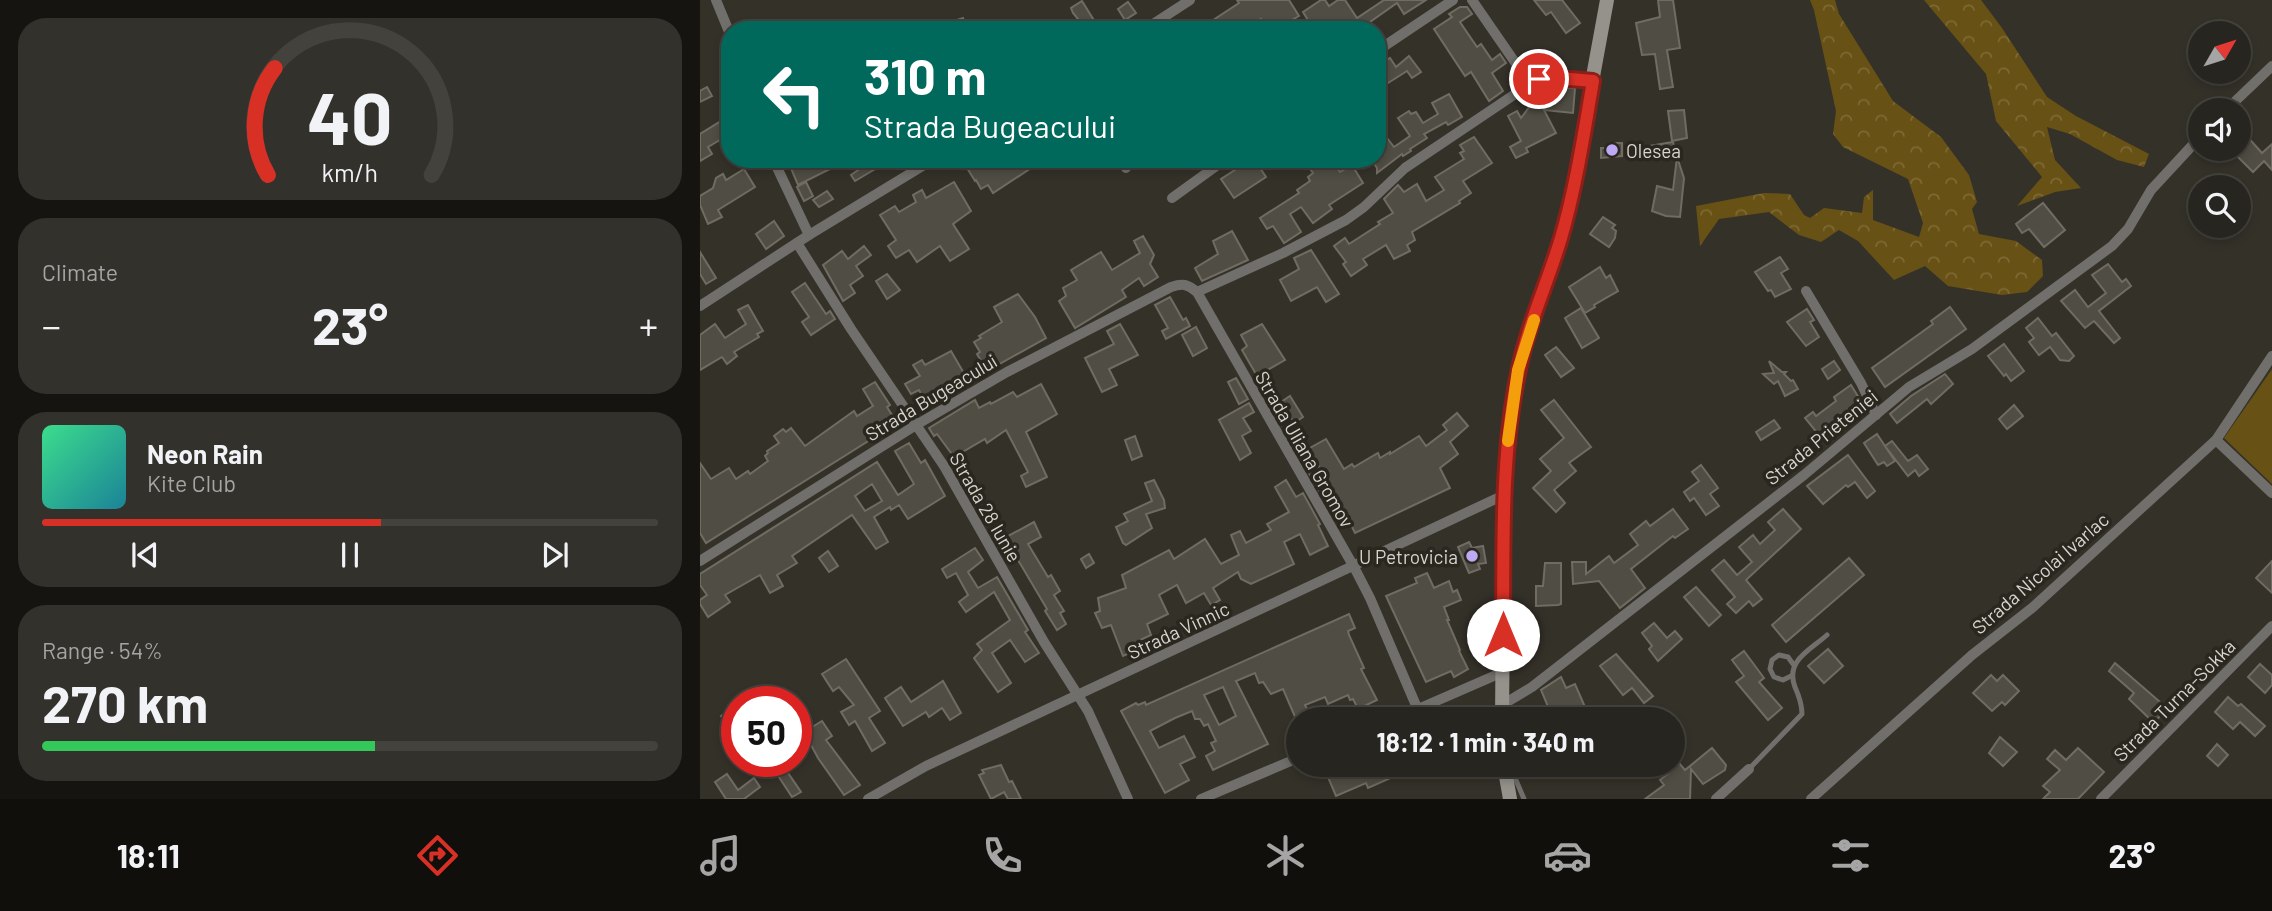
<!DOCTYPE html>
<meta charset="utf-8">
<style>
:root{--surface:#27251f;--page:#33312c;--text:#f1f3f6;--muted:#a4a5a4;--line:#43423d;--accent:#d93025}
body{margin:0;font-family:Barlow,sans-serif;background:var(--page);color:var(--text);height:100vh;display:flex;flex-direction:column;font-size:26px;white-space:nowrap}
*{box-sizing:border-box;margin:0}
p{font-size:23px;color:var(--muted)}
.icon{flex:none;width:38px;height:38px;fill:none;stroke:currentColor;stroke-width:2;stroke-linecap:round;stroke-linejoin:round}
.map{position:relative;flex:1;overflow:hidden}
.drawer{display:flex;flex-direction:column;gap:18px;padding:18px;background:#151411;width:700px}
.drawer>*{flex:none}
.hud{position:absolute;left:21px;top:21px;width:665px;height:147px;border-radius:28px;box-shadow:0 4px 10px #0003,0 0 0 2px var(--line);background:#00695c;color:#fff;overflow:hidden}
.needle{width:46px;rotate:51deg}
.fabs{position:absolute;left:1488px;top:21px;display:grid;gap:14px}
.fabs a{display:grid;place-items:center;width:63px;height:63px;border-radius:50%;background:var(--surface);box-shadow:0 4px 10px #0003,0 0 0 2px var(--line);font-size:35px}
.speed{position:absolute;left:21px;top:686px;display:flex;gap:14px;font-size:35px;font-weight:700;text-align:center}
.speed>*{display:grid;place-content:center;width:91px;height:91px;border-radius:50%;background:var(--surface);box-shadow:0 4px 10px #0003,0 0 0 2px var(--line);line-height:1}
.speed .limit{border:10px solid #d22;background:#fff;color:#111}
.pin{position:absolute;display:grid;place-items:center;width:60px;height:60px;color:#fff;margin:-30px;border:4px solid #fff;border-radius:50%;box-shadow:0 2px 7px #0007}
.me{position:absolute;width:77px;margin:-38px;rotate:0deg;stroke-linejoin:round;filter:drop-shadow(0 0 5px #0008)}
.turn{display:flex;align-items:center;gap:24px;height:147px;padding:0 28px;font-size:32px}
.turn .icon{width:91px;height:91px;stroke-width:2.5}
.turn b{display:block;font-size:49px;line-height:60px}
.big{font-size:52px;font-weight:700;line-height:1.1}
.drawer .card{flex:1;display:flex;flex-direction:column;justify-content:center;gap:10px;min-width:0;padding:0 24px;border-radius:28px;background:var(--page)}
.drawer .dial{align-items:center;gap:0}
.dial svg{height:182px;overflow:visible;fill:none;stroke:var(--line);stroke-width:7;stroke-linecap:round;text-anchor:middle}
.dial text{fill:var(--text);stroke:none}
.song{display:flex;align-items:center;gap:21px}
.cover{width:84px;height:84px;border-radius:10px;background:linear-gradient(135deg,hsl(150 70% 55%),hsl(190 70% 35%))}
.played{height:7px;border-radius:4px;background:linear-gradient(90deg,var(--accent) 55%,var(--line) 55%)}
.keys{display:flex;justify-content:space-around;direction:ltr}
.heat{display:flex;justify-content:space-between;align-items:center;font-size:38px;direction:ltr}
.charge{height:10px;border-radius:5px;background:linear-gradient(90deg,#34c759 54%,var(--line) 0)}
.trip{position:absolute;left:586px;top:707px;width:399px;height:70px;border-radius:35px;background:var(--surface);box-shadow:0 4px 10px #0003,0 0 0 2px var(--line);font-weight:700;line-height:70px;text-align:center}
.dock{display:flex;height:112px;justify-content:space-around;align-items:center;background:#100f0c;color:var(--muted)}
.dock .icon{width:49px;height:49px}
.dock .selected{color:var(--accent)}
.dock b{font-size:32px;color:var(--text)}
main{display:flex;flex:1;min-height:0}
.map>svg:first-child{display:block}
</style>
<main>
<section class="drawer">
<div class="card dial"><svg viewBox="0 0 100 80">
<path d="M14 69A42 42 0 1 1 86 69"/>
<path d="M14 69A42 42 0 0 1 17 22" stroke="#d93025"/>
<text x="50" y="56" font-size="32" font-weight="700">40</text>
<text x="50" y="72" font-size="11">km/h</text>
</svg></div>
<div class="card"><p>Climate</p>
<div class="heat"><a>−</a><b class="big">23°</b><a>+</a></div>
</div>
<div class="card">
<div class="song"><i class="cover"></i><div><b>Neon Rain</b><p>Kite Club</p></div></div>
<div class="played"></div>
<div class="keys"><svg class="icon" aria-label="previous" viewBox="0 0 24 24"><path d="M18 5L8 12l10 7zM5 5v14"/></svg><svg class="icon" aria-label="pause" viewBox="0 0 24 24"><path d="M8 5v14M16 5v14"/></svg><svg class="icon" aria-label="next" viewBox="0 0 24 24"><path d="M6 5l10 7-10 7zM19 5v14"/></svg></div>
</div>
<div class="card"><p>Range · 54%</p><b class="big">270 km</b><div class="charge"></div></div>
</section>
<div class="map">
<svg width="1572" height="799" viewBox="0 0 1572 799">
<defs>
<pattern id="forest-crowns" width="20" height="18" patternUnits="userSpaceOnUse" patternTransform="scale(1.75)"><rect width="20" height="18" fill="#685114"/><path d="M2 6a3 3 0 1 1 6 0M12 15a3 3 0 1 1 6 0" fill="none" stroke="#7d6935"/></pattern>
</defs>
<rect width="100%" height="100%" fill="#343129"/>
<polygon fill="#685114" points="1572,369 1572,484 1524,438"/>
<g fill="url(#forest-crowns)">
<polygon points="1110,0 1135,0 1139,14 1193,101 1241,137 1269,175 1277,202 1272,209 1279,234 1316,241 1342,260 1343,276 1327,292 1302,295 1248,286 1225,266 1194,280 1158,241 1139,230 1121,242 1099,235 1069,212 1019,219 1000,246 996,206 1064,193 1090,194 1104,215 1110,218 1124,208 1162,213 1164,197 1173,190 1173,220 1219,237 1223,223 1208,179 1143,147 1133,134 1136,111 1114,10"/>
<polygon points="1224,0 1281,0 1302,28 1347,97 1376,116 1449,154 1444,167 1417,160 1370,134 1347,127 1355,160 1381,188 1355,192 1317,206 1342,177 1296,121 1286,74"/>
</g>
<g fill="#504d44" stroke="#706c63" stroke-width="2" fill-rule="evenodd">
<polygon points="537,0 589,0 599,16 585,24 588,30 567,30 561,19 545,30 498,30 539,3"/>
<polygon points="621,0 625,0 629,6 638,0 645,0 657,18 684,0 726,0 704,14 697,3 670,22 675,30 614,30 603,12"/>
<polygon points="834,0 862,0 880,23 866,33 851,12 846,15"/>
<polygon points="958,0 973,0 980,48 967,50 973,87 960,89 955,54 942,55 936,23 960,17"/>
<polygon points="382,1 400,30 387,30 373,13 371,8"/>
<polygon points="428,2 436,13 425,20 418,9"/>
<polygon points="760,7 767,7 772,14 760,22 777,47 781,44 792,60 800,54 806,63 792,73 803,91 789,101 771,72 765,76 734,29 752,17 749,14"/>
<polygon points="263,18 267,30 235,30 235,27"/>
<polygon points="709,56 721,72 712,78 707,71 677,90 677,67 690,58 696,67"/>
<polygon points="7,87 12,96 0,102 0,91"/>
<polygon points="857,87 875,88 873,113 844,110 856,133 826,148 828,152 816,158 810,147 821,141 808,116 817,111 821,118 833,102 855,102"/>
<polygon points="749,94 762,117 748,125 746,122 724,134 727,138 710,149 711,151 703,156 702,154 677,173 677,168 671,159 677,159 677,125 694,147 710,136 698,118 709,111 711,114 716,112 723,123 738,114 732,103"/>
<polygon points="984,110 987,138 972,141 968,111"/>
<polygon points="26,118 30,125 30,134 8,147 12,154 0,161 0,134"/>
<polygon points="1544,133 1562,153 1572,144 1572,170 1564,161 1553,172 1530,149 1538,149 1538,138"/>
<polygon points="774,137 792,163 763,181 771,193 759,201 760,203 712,232 715,240 707,245 710,251 694,259 686,245 663,259 667,265 651,276 643,264 646,262 634,246 645,238 649,244 680,224 678,222 693,213 684,199 698,185 704,192 717,184 726,201 744,190 735,177 764,159 760,153 764,151 760,145"/>
<polygon points="973,142 976,155 951,159 949,146"/>
<polygon points="910,143 922,143 922,156 901,158 901,148 911,148"/>
<polygon points="977,157 984,178 980,217 966,216 952,211 957,186 973,190"/>
<polygon points="87,159 150,159 98,185"/>
<polygon points="174,159 192,159 155,181 151,175"/>
<polygon points="271,159 275,159 280,168 293,159 345,159 293,193 288,185 281,189 276,180 275,181 264,163"/>
<polygon points="552,159 554,159 566,177 534,198 521,179"/>
<polygon points="603,159 632,159 640,172 652,165 663,183 629,205 632,209 613,223 601,207 590,214 601,232 584,243 573,226 567,229 560,218 599,193 597,190 610,181 608,177 613,173"/>
<polygon points="44,169 55,187 18,210 22,217 8,224 0,205 0,196 13,188 16,178 23,174 26,180"/>
<polygon points="106,182 113,196 104,201 97,187"/>
<polygon points="254,182 271,211 253,224 269,249 250,261 240,246 217,262 209,250 196,258 188,246 196,240 180,215 195,206 199,212 216,202 213,195 222,190 226,198"/>
<polygon points="127,191 133,199 119,207 113,200"/>
<polygon points="1343,203 1365,230 1344,247 1329,229 1322,233 1316,224"/>
<polygon points="903,217 915,225 912,228 916,231 915,238 909,247 890,234"/>
<polygon points="74,221 84,236 66,249 56,234"/>
<polygon points="532,231 548,260 502,281 495,268 518,254 513,241"/>
<polygon points="443,236 454,255 450,264 458,277 444,286 439,278 422,290 426,297 375,328 359,301 366,296 363,288 377,280 371,270 401,252 412,270 440,253 434,241"/>
<polygon points="164,246 171,255 156,266 163,276 150,285 155,293 143,301 123,265 142,251 148,259"/>
<polygon points="611,250 639,294 626,302 617,287 591,301 580,280 599,269 594,258"/>
<polygon points="0,252 16,278 6,284 0,274"/>
<polygon points="1080,257 1088,269 1081,273 1091,289 1075,297 1071,290 1068,291 1055,272"/>
<polygon points="1408,264 1422,282 1426,279 1431,286 1399,311 1420,338 1414,343 1394,321 1385,328 1361,301 1375,290 1388,307 1406,293 1392,275"/>
<polygon points="900,267 906,278 910,275 918,291 894,305 895,307 885,313 869,287"/>
<polygon points="187,274 200,290 187,299 176,281"/>
<polygon points="105,283 126,314 130,311 135,319 111,335 102,322 109,317 92,292"/>
<polygon points="318,294 335,317 346,338 287,371 277,354 280,352 274,342 281,338 279,336 302,322 294,307"/>
<polygon points="470,297 483,320 486,318 490,326 466,339 462,331 468,328 455,305"/>
<polygon points="48,305 63,331 57,334 59,337 34,352 37,356 27,364 22,357 0,370 0,335 15,324 25,338 46,324 38,310"/>
<polygon points="1250,307 1266,329 1185,387 1172,368 1233,324 1231,321"/>
<polygon points="881,308 899,338 882,348 865,318"/>
<polygon points="1107,309 1114,320 1110,322 1119,337 1106,346 1087,322"/>
<polygon points="1338,318 1352,336 1356,333 1374,356 1369,361 1360,360 1350,347 1339,355 1329,342 1334,338 1326,328"/>
<polygon points="420,324 438,355 409,369 417,385 402,392 385,358 414,344 407,331"/>
<polygon points="562,324 585,360 557,376 542,350 547,346 541,335"/>
<polygon points="496,327 507,348 493,356 482,335"/>
<polygon points="1304,344 1324,371 1311,381 1306,374 1304,376 1288,356"/>
<polygon points="856,347 874,368 861,377 845,355"/>
<polygon points="251,351 269,382 228,406 219,390 211,394 205,384 220,376 213,365 222,360 225,365"/>
<polygon points="1069,361 1082,372 1086,372 1084,374 1091,381 1093,380 1098,389 1085,396 1078,381 1074,384 1063,374 1074,373"/>
<polygon points="1134,361 1140,370 1128,379 1122,369"/>
<polygon points="1245,374 1253,384 1231,404 1227,399 1197,423 1190,414 1211,396"/>
<polygon points="536,378 548,399 539,404 528,382"/>
<polygon points="175,382 190,405 187,407 197,423 6,543 0,533 0,463 11,479 29,468 36,479 48,471 50,474 68,461 65,456 68,453 67,451 79,443 74,436 83,429 86,432 91,428 105,446 154,411 157,416 173,406 163,389"/>
<polygon points="341,384 357,414 326,432 347,477 326,487 321,476 328,472 306,430 287,443 285,439 254,457 237,434 234,436 229,428 275,400 279,408 290,402 291,404 313,392 317,397"/>
<polygon points="1151,385 1162,403 1118,434 1105,418 1113,412 1116,416 1136,401 1134,397"/>
<polygon points="590,396 603,417 594,423 581,402"/>
<polygon points="854,400 891,447 869,463 876,471 854,490 865,503 856,512 833,488 851,471 840,459 864,438 841,410"/>
<polygon points="549,403 554,412 543,418 551,431 542,436 551,453 540,460 519,420"/>
<polygon points="1314,405 1323,416 1307,429 1299,419"/>
<polygon points="757,413 768,426 750,442 758,454 740,468 750,488 655,533 639,501 629,507 609,473 619,467 608,449 626,439 644,469 652,464 654,467 678,453 680,458 690,452 690,454 719,436 726,446 747,430 743,425"/>
<polygon points="1074,420 1080,428 1061,440 1056,432"/>
<polygon points="1177,434 1195,461 1187,466 1184,462 1178,465 1164,443"/>
<polygon points="435,436 442,456 432,460 425,440"/>
<polygon points="1192,441 1208,461 1217,455 1228,469 1219,476 1215,470 1208,476 1185,446"/>
<path d="M209,443L221,463L225,460L245,496L208,519L199,505L191,510L190,507L174,517L188,542L176,549L152,515L92,556L97,563L77,575L83,586L70,593L60,575L25,595L30,602L8,617L0,604V600L7,595L0,585V574L177,462L198,495L214,484L195,451ZM172,484L182,501L165,511L155,496Z"/>
<polygon points="1148,455 1175,491 1167,498 1155,482 1148,487 1146,485 1123,504 1107,486"/>
<polygon points="1001,465 1018,488 1010,494 1019,506 1006,515 994,498 990,501 984,492 999,481 992,472"/>
<polygon points="454,480 464,500 465,508 446,514 452,528 426,545 423,543 416,527 428,521 424,514 452,501 445,483"/>
<polygon points="586,480 596,497 603,493 620,524 618,525 628,546 610,555 600,534 584,542 594,564 551,584 541,579 538,572 513,588 520,600 511,605 504,593 486,603 477,585 459,595 468,614 447,624 451,635 436,642 439,649 423,656 411,625 402,628 395,613 400,611 398,598 426,588 422,575 469,550 474,559 505,539 521,564 539,555 531,535 540,531 546,543 571,530 567,524 589,512 575,487"/>
<polygon points="973,509 988,529 975,538 973,536 931,569 945,588 920,608 899,581 873,584 872,562 886,562 886,574 909,556 914,563 938,545 930,534 946,521 950,526"/>
<polygon points="1083,509 1101,529 1046,580 1062,599 1053,606 1049,601 1036,613 1027,604 1035,597 1012,570 1024,560 1037,575 1052,562 1039,547 1053,535 1060,544 1075,530 1068,522"/>
<polygon points="334,522 341,537 328,544 348,577 351,575 360,591 354,595 364,611 360,613 366,624 357,630 345,611 347,609 321,565 313,553 306,556 299,541"/>
<polygon points="769,542 772,548 783,546 786,563 778,564 780,569 769,573 758,547"/>
<polygon points="275,548 283,560 268,572 278,588 297,577 328,630 325,632 339,653 325,662 310,640 292,653 311,683 298,692 274,658 282,650 277,644 310,620 294,592 266,612 259,602 268,595 256,573 247,578 242,569"/>
<polygon points="128,551 138,566 129,572 119,558"/>
<polygon points="389,554 394,563 386,568 381,559"/>
<polygon points="1149,558 1164,575 1086,642 1072,625"/>
<polygon points="1572,561 1572,593 1556,578"/>
<polygon points="845,563 861,563 861,604 858,605 836,606 836,586 843,586"/>
<polygon points="727,573 734,588 749,581 753,592 757,590 761,600 744,607 749,620 747,620 760,650 759,651 768,669 754,677 751,671 726,682 686,596 717,583 715,578"/>
<polygon points="996,587 1021,615 1009,626 984,597"/>
<path d="M649,614L655,628L648,631L649,635L664,668L661,669L677,700L658,709L653,699L650,700L648,695L628,704L625,697L605,705L612,719H596L583,689L571,694L563,682L559,683L555,673L536,681L568,744L513,770L506,756L515,751L511,743L516,741L508,724L504,726L500,719H495L492,711L475,718L450,731L459,748L484,736L495,757L480,764L489,780L465,793L421,711L436,703L438,705L445,702L446,705ZM523,687L536,716L519,725L504,695Z"/>
<polygon points="954,623 967,638 975,631 982,639 958,661 949,649 952,646 942,633"/>
<polygon points="1128,649 1143,666 1124,683 1108,666"/>
<polygon points="1044,651 1064,678 1059,682 1082,708 1068,720 1036,682 1044,676 1032,660"/>
<polygon points="916,654 953,696 944,703 932,688 923,695 900,666"/>
<polygon points="146,659 180,711 169,718 185,743 172,751 155,721 149,725 141,712 154,705 139,687 133,691 122,674"/>
<polygon points="1415,663 1467,708 1454,723 1429,699 1434,693 1409,671"/>
<polygon points="1560,664 1572,675 1572,685 1565,693 1548,677"/>
<polygon points="1291,675 1297,681 1303,675 1319,691 1305,705 1302,702 1292,711 1273,693"/>
<polygon points="861,677 866,688 875,684 885,707 859,716 853,708 849,709 841,690"/>
<polygon points="243,681 261,713 250,720 242,708 229,717 226,712 203,726 185,698 201,687 211,702"/>
<polygon points="1528,697 1538,706 1541,704 1565,726 1555,736 1540,722 1533,729 1515,712"/>
<polygon points="29,711 35,721 28,726 21,716"/>
<polygon points="122,721 132,736 126,740 160,785 144,795 118,758 104,732"/>
<polygon points="1300,737 1317,752 1303,766 1289,753"/>
<polygon points="1517,744 1528,755 1518,766 1507,756"/>
<polygon points="1012,748 1026,765 1025,770 1003,784 991,769 990,799 945,799 964,785 960,780 970,772 964,765 973,765 973,756 985,770"/>
<polygon points="1378,748 1404,772 1378,799 1343,799 1350,792 1343,786 1360,770 1347,759 1355,750 1366,760"/>
<polygon points="76,761 80,761 101,792 92,797 71,765"/>
<polygon points="301,765 309,782 312,781 321,799 308,799 304,792 291,799 279,775 284,773 282,770"/>
<polygon points="638,765 643,765 647,772 663,765 688,765 693,777 668,788 666,783 636,796 625,770"/>
<polygon points="27,774 38,790 54,778 60,787 44,799 26,799 15,782"/>
</g>
<g fill="none" stroke-linecap="round" stroke-linejoin="round">
<g stroke="#716f6b" stroke-width="5">
<polyline points="1091,676 1083,680 1074,677 1070,669 1072,660 1079,655 1088,657 1093,664"/>
<polyline points="810,766 824,799"/>
<path d="M1049,769L1102,714C1102,704 1099,696 1095,687C1085,661 1109,651 1127,635"/>
</g>
<g stroke="#716f6b" stroke-width="10">
<polyline points="16,0 30,34"/>
<polyline points="772,0 830,84"/>
<polyline points="444,30 490,0"/>
<polyline points="677,51 753,0"/>
<polyline points="1526,110 1572,66"/>
<polyline points="73,159 109,235"/>
<polyline points="421,159 426,168"/>
<polyline points="472,198 526,159"/>
<polyline points="97,243 151,329 244,466 344,642 388,711 428,799"/>
<polyline points="1106,291 1161,383 1176,415"/>
<polyline points="497,292 583,253 646,220 664,207 705,168 830,84 847,77 893,81"/>
<polyline points="0,306 109,235 234,159"/>
<polyline points="1516,440 1572,493"/>
<path d="M0,561L216,425L307,372L471,287C483,283 487,284 497,292L654,567L670,598L718,710"/>
<polyline points="802,705 832,687 1104,475 1209,387 1272,349 1412,246 1428,229 1451,190 1500,137"/>
<polyline points="695,719 803,672"/>
<polyline points="168,799 226,766 804,495"/>
<polyline points="501,799 598,758"/>
<polyline points="1016,799 1049,769"/>
<polyline points="1111,799 1272,655 1332,608 1516,440 1572,356"/>
<polyline points="1401,799 1572,626"/>
</g>
<g stroke="#95928c" stroke-width="14">
<polyline points="802,719 804,495 811,416 826,339 868,213 907,0"/>
<polyline points="804,765 810,799"/>
</g>
</g>
<g fill="none" stroke-linecap="round" stroke-linejoin="round">
<defs>
<path id="route" d="M803,635C804,546 800,457 819,369C828,324 848,282 861,238C876,187 884,133 893,81L847,77L839,79"/>
</defs>
<use href="#route" stroke="#8d1f18" stroke-width="18"/>
<use href="#route" stroke="#d93025" stroke-width="12"/>
<polyline stroke="#f59e0b" stroke-width="12" points="808,441 818,370 834,320"/>
</g>
<g fill="#bea9f5" stroke="#2a271f" stroke-width="2.5">
<circle cx="912" cy="150" r="7"/>
<circle cx="772" cy="556" r="7"/>
</g>
<g text-anchor="middle" dominant-baseline="central" stroke-width="7" stroke-linejoin="round" paint-order="stroke">
<g font-size="19" fill="#d8d5d0" stroke="#2a271f" text-anchor="start">
<text x="926" y="150">Olesea</text>
<text x="758" y="556" text-anchor="end">U Petrovicia</text>
</g>
<g font-size="19" fill="#d8d5d0" stroke="#2a271f">
<text transform="translate(231 397) rotate(-31)">Strada Bugeacului</text>
<text transform="translate(1121 437) rotate(-39)">Strada Prieteniei</text>
<text transform="translate(605 449) rotate(60)">Strada Uliana Gromov</text>
<text transform="translate(286 507) rotate(60)">Strada 28 Iunie</text>
<text transform="translate(1340 573) rotate(-41)">Strada Nicolai Ivarlac</text>
<text transform="translate(478 630) rotate(-25)">Strada Vinnic</text>
<text transform="translate(1474 700) rotate(-45)">Strada Turna-Sokka</text>
</g>
</g>
</svg>
<div class="fabs">
<a><svg class="needle" viewBox="-14 -14 28 28"><path d="M0-13l5 13h-10z" fill="#e53935"/><path d="M0 13l5-13h-10z" fill="#a4a5a4"/></svg></a>
<a><svg class="icon" aria-label="sound" viewBox="0 0 24 24"><path d="M4 9h4l5-4v14l-5-4H4zM17 9q2 3 0 6"/></svg></a>
<a><svg class="icon" aria-label="search" viewBox="0 0 24 24"><circle cx="10" cy="10" r="6"/><path d="M15 15l6 6"/></svg></a>
</div>
<div class="speed"><div class="limit">50</div></div>
<div class="pin" style="left:839px;top:79px;background:#d93025"><svg class="icon" aria-label="arrive" viewBox="0 0 24 24"><path d="M6 21V4h12l-3 4 3 4H6"/></svg></div>
<svg class="me" style="left:803px;top:635px" viewBox="-20 -20 40 40"><circle r="19" fill="#fff"/><path d="M0-13L10 11 0 6-10 11z" fill="#d93025"/></svg>
<div class="trip">18:12 · 1 min · 340 m</div>
<div class="hud">
<div class="turn"><svg class="icon" aria-label="left" viewBox="0 0 24 24"><path d="M17 20v-9H6M10 6l-5 5 5 5"/></svg><div><b>310 m</b>Strada Bugeacului</div></div>
</div>
</div>
</main>
<nav class="dock">
<b>18:11</b>
<svg class="icon selected" aria-label="directions" viewBox="0 0 24 24"><path d="M12 3l9 9-9 9-9-9zM9 14v-3h6M13 9l2 2-2 2"/></svg>
<svg class="icon" aria-label="music" viewBox="0 0 24 24"><path d="M9 18V5l10-2v13"/><circle cx="6" cy="18" r="3"/><circle cx="16" cy="16" r="3"/></svg>
<svg class="icon" aria-label="phone" viewBox="0 0 24 24"><path d="M5 4h4l2 5-3 2q2 4 5 5l2-3 5 2v4C11 20 4 13 5 4z"/></svg>
<svg class="icon" aria-label="climate" viewBox="0 0 24 24"><path d="M12 3v18M4 7l16 10M4 17L20 7"/></svg>
<svg class="icon" aria-label="car" viewBox="0 0 24 24"><path d="M5 17H2v-5l4-1 3-4h7l3 4 3 1v5h-3M9 17h6M6 11h13"/><circle cx="7" cy="17" r="2"/><circle cx="17" cy="17" r="2"/></svg>
<svg class="icon" aria-label="filters" viewBox="0 0 24 24"><path d="M4 7h16M4 17h16"/><circle cx="9" cy="7" r="2"/><circle cx="15" cy="17" r="2"/></svg>
<b>23°</b>
</nav>
